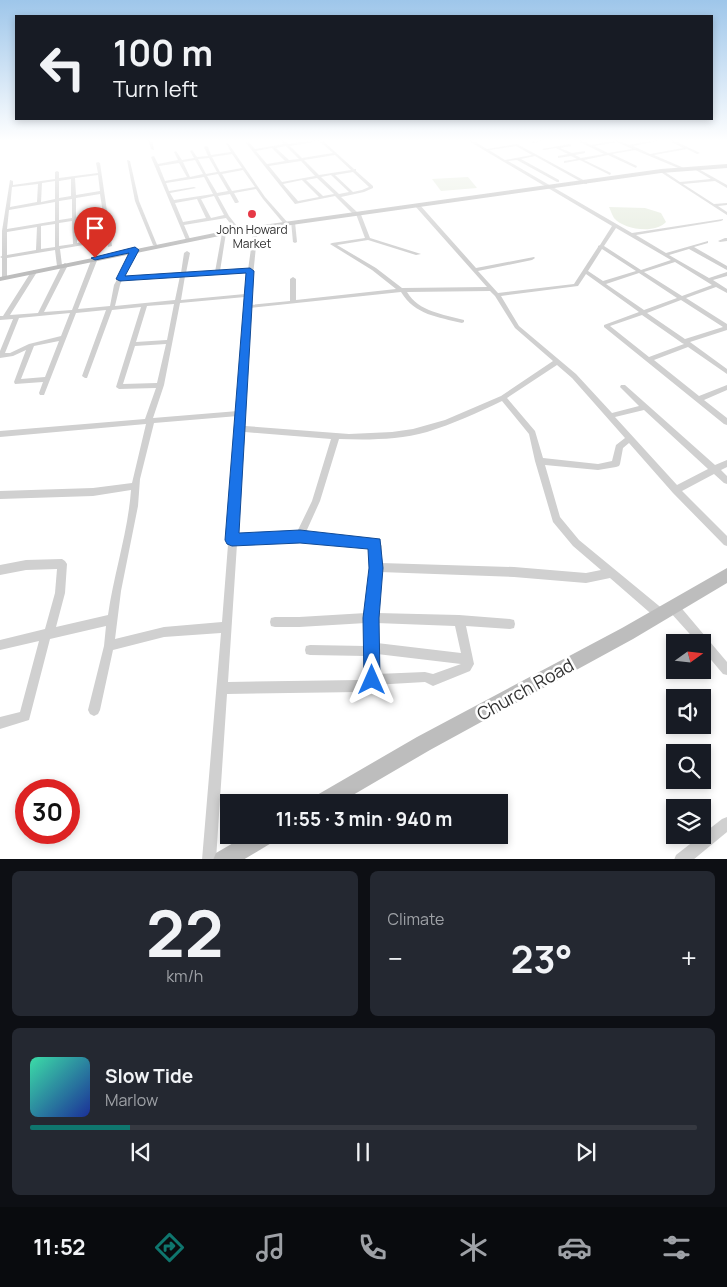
<!DOCTYPE html>
<meta charset="utf-8">
<style>
:root{--surface:#171b24;--page:#242831;--text:#f1f3f6;--muted:#9ea1a6;--line:#363941;--accent:#0f766e}
body{margin:0;font-family:Manrope,sans-serif;background:var(--page);color:var(--text);height:100vh;display:flex;flex-direction:column;font-size:19px;white-space:nowrap}
*{box-sizing:border-box;margin:0}
p{font-size:16px;color:var(--muted)}
.icon{flex:none;width:28px;height:28px;fill:none;stroke:currentColor;stroke-width:2;stroke-linecap:round;stroke-linejoin:round}
.map{position:relative;height:859px;overflow:hidden}
.side{display:flex;flex-direction:column;gap:12px;padding:12px;background:#0d0f14;flex:1}
.side>*{flex:none}
.banner{position:absolute;left:15px;top:15px;width:698px;height:105px;border-radius:0px;box-shadow:0 2px 8px #0003;background:#171b24;color:var(--text);overflow:hidden}
.needle{width:32px;rotate:75deg}
.tools{position:absolute;left:666px;top:634px;display:grid;gap:10px}
.tools a{display:grid;place-items:center;width:45px;height:45px;border-radius:0px;background:var(--surface);box-shadow:0 2px 8px #0003;font-size:25px}
.speed{position:absolute;left:15px;top:779px;display:flex;gap:10px;font-size:25px;font-weight:700;text-align:center}
.speed>*{display:grid;place-content:center;width:65px;height:65px;border-radius:50%;background:var(--surface);box-shadow:0 2px 8px #0003;line-height:1}
.speed .limit{border:8px solid #d22;background:#fff;color:#111}
.pin{position:absolute;display:grid;place-items:center;width:42px;height:42px;color:#fff;margin:-51px -21px;border-radius:50% 50% 50% 0;rotate:-45deg;box-shadow:0 0 5px #0007}
.pin .icon{rotate:45deg}
.me{position:absolute;width:55px;margin:-28px;rotate:0deg;stroke-linejoin:round;filter:drop-shadow(0 0 4px #0008)}
.turn{display:flex;align-items:center;gap:18px;height:105px;padding:0 15px;font-size:22px}
.turn .icon{width:65px;height:65px;stroke-width:2.5}
.turn b{display:block;font-size:35px;line-height:42px}
.big{font-size:38px;font-weight:700;line-height:1.1}
.side .tile{flex:1;display:flex;flex-direction:column;justify-content:center;gap:8px;min-width:0;padding:0 18px;border-radius:8px;background:var(--page)}
.side .dial{align-items:center;gap:0}
.dial b{font-size:65px;line-height:1}
.song{display:flex;align-items:center;gap:15px}
.cover{width:60px;height:60px;border-radius:8px;background:linear-gradient(135deg,hsl(160 70% 55%),hsl(230 70% 35%))}
.played{height:5px;border-radius:2px;background:linear-gradient(90deg,var(--accent) 15%,var(--line) 15%)}
.keys{display:flex;justify-content:space-around;direction:ltr}
.heat{display:flex;justify-content:space-between;align-items:center;font-size:28px;direction:ltr}
.side .tiles{flex:1;display:grid;gap:12px;grid-template-columns:1fr 1fr}
.tile:last-child{grid-column:span 2}
.trip{position:absolute;left:220px;top:794px;width:288px;height:50px;border-radius:0px;background:var(--surface);box-shadow:0 2px 8px #0003;font-weight:700;line-height:50px;text-align:center}
.menu{display:flex;height:80px;justify-content:space-around;align-items:center;background:#090b0e;color:var(--muted)}
.menu .icon{width:35px;height:35px}
.menu .selected{color:var(--accent)}
.menu b{font-size:22px;color:var(--text)}
.map>svg:first-child{display:block}
</style>
<div class="map">
<svg width="727" height="860" viewBox="0 0 727 860">
<rect width="100%" height="100%" fill="#fff"/>
<g fill="#e6ecdf">
<polygon points="468,177 477,188 441,191 432,179"/>
<path d="M609,207L645,208L661,213L666,222C655,234 624,230 614,218C612,215 611,211 609,207Z"/>
</g>
<g fill="none" stroke-linecap="round" stroke-linejoin="round">
<g fill="#d0d0d0" fill-rule="evenodd">
<polygon points="148,140 152,140 154,150 151,149"/>
<path d="M280,140H284L288,144L313,140H322L354,169H356V171L373,186V188L364,192L341,197L357,212H360L370,238L421,254L416,255L368,240L337,245L376,268L402,288L487,287L415,206V204H419L476,268L534,257L535,258L532,260L478,271L498,293L574,284L598,247V246L600,245L612,226L467,140H472L487,149L517,144L587,182V184H585L535,156L521,159L559,180V182H557L517,160L508,161L632,233L723,219V220L721,221L636,235L666,253L708,241V243L694,247L727,266V270L725,269L689,249L669,255L709,278L727,272V276L713,280L727,289V293L716,287L686,298L727,324V330L690,342L727,369V374L688,347L654,360L699,396L727,385V390L704,400L727,418V425L724,424L604,327V325L639,312L586,274L578,286L501,296L519,326L576,374L612,413L639,406L620,387L621,385H625L715,465L727,460V467L721,470L727,476V484L724,483L714,474L682,491L727,536V546L724,545L673,493L629,443L623,448L620,464L619,466L616,467L598,470L545,465L560,517L579,540L664,610L665,614L664,618L660,619L656,618L610,578L586,583L514,577L380,572L377,613L459,615L510,619L514,620L515,624L514,628L510,629L466,626L474,664L470,671L433,686L425,682L373,685L360,692L227,694L216,860H202L221,633L164,637L113,650L100,710L98,714L94,716L90,714L88,710L104,646L106,626L50,639L29,720L0,729V717L20,712L39,641L0,650V640L45,629L55,593L57,569L26,570L0,575V565L26,560L62,559L65,561L67,564L65,593L56,627L108,615C114,573 128,532 131,490L93,496L0,499V491L93,488L132,483L146,424L0,437V431L145,419L156,388L119,389L116,387L141,307L112,310L87,378H85L82,376L106,310L76,313L44,395H40L39,393L43,382L15,384L14,382L26,350L13,356L0,358V351L13,319L0,320V316H3L31,272L34,270L37,272L10,315L38,313L61,267L57,266L55,250L7,258V278L2,279V258L0,257L2,256V231L10,180L13,181V185L55,179V172L57,171L59,172V178L98,173L96,163L98,162L100,163L112,246L108,247L107,241L60,249L62,265L65,263L68,265L44,312L72,310L92,258L95,256L98,258L78,309L110,306L114,285L133,250L135,249L137,250L124,277L181,273L184,253L187,251L190,253L186,273L215,272L222,233L224,232L226,233L220,271L248,270L254,227L256,226L258,227L250,305L290,301V279L293,277L296,279V300L396,289L372,270L330,244L332,243L365,238L356,214H353L335,196L295,204L246,143L249,142L255,149L284,144ZM319,141L333,153L302,158L290,146ZM286,146L299,159L289,160L276,148ZM516,146L532,155L505,160L489,150ZM272,148L285,161L267,164L256,151ZM335,155L351,170L319,175L304,160ZM301,161L315,176L282,182L269,166ZM353,172L369,187L362,190L353,192L335,175ZM98,175L100,191L76,195L75,178ZM331,175L349,192L339,194L321,177ZM317,178L334,194L323,196L306,180ZM71,179V196L59,198V181ZM302,180L319,197L298,201L283,184ZM55,181V199L41,202L42,183ZM38,184L37,202L10,207L12,187ZM100,194L103,213L76,217V198ZM72,199V218L59,220V201ZM55,202V221L7,229L9,210ZM103,216L106,238L77,243V220ZM72,221L73,244L59,246V223ZM55,224V247L41,249V226ZM37,227L36,250L7,255V232ZM616,228L671,260L641,270L604,246ZM602,249L636,271L603,281L588,271ZM675,262L712,285L682,296L644,272ZM248,273L245,294L181,300L185,276ZM639,273L677,298L644,310L606,284ZM180,276L175,300L115,306L120,285L122,280ZM490,291L495,296L515,328L553,361L501,396L445,420L413,429L392,432L349,434L245,426L250,308L401,292C415,315 438,317 462,323L464,322V320C443,314 419,312 407,292ZM245,297L238,411L153,418L164,385L180,303ZM681,300L723,327L685,339L647,313ZM174,304L167,340L136,342L147,306ZM70,313L61,336L29,344L10,353H5L19,318ZM642,315L682,343L684,344L649,357L610,326ZM59,341L45,377L21,379L34,346ZM166,344L157,383L123,384L135,346ZM557,365L572,378L625,438L616,445L612,461L598,464L543,458L535,431L507,398ZM502,401L529,434L535,461L553,522L573,546L601,570L586,573L514,567L381,563L382,546L377,539L306,532L320,501L339,439C368,440 398,440 427,432C453,424 477,413 502,401ZM644,410L708,469L677,485L615,417ZM238,416L222,622L164,627L115,639L121,591L138,506L140,479L154,423ZM245,432L331,439L312,501L297,532L238,535ZM300,540L372,546L371,567L366,613L299,617H275L271,618L270,622L271,626L275,627H299L366,623V646L310,645L306,646L305,650L306,654L310,655L366,656V677L359,680L228,682L237,544ZM376,623L455,626L461,653L377,643ZM377,654L461,664L433,674L425,672L377,674Z"/>
<polygon points="538,140 546,140 533,143 531,142"/>
<path d="M576,140H581L591,145L618,140L629,145L655,140H663L633,146L650,154L683,148L668,140H673L700,153L697,154L687,149L654,155L684,168L683,170L635,150L612,154L637,166L636,168L608,155L584,160L611,173L610,175L580,160L564,163V161L577,159L571,156L558,158V156L568,154L556,148L544,150L542,149L570,144L571,146L560,148L572,153L585,151V153L575,155L581,158L604,154ZM617,142L632,149L608,153L594,146Z"/>
<path d="M226,143H228L265,197L288,223L284,224L263,199L256,189L234,193L239,202L237,203H235L230,194L218,196L229,216L240,230V231H236L226,218L184,225L190,239L186,240L151,157L154,156L158,164L178,160L174,152L176,151L182,160L194,158L190,151L192,150L197,157L208,156L204,147L206,146L208,147L211,155L231,152ZM232,154L242,168L220,172L212,157ZM209,158L217,172L206,174L198,159ZM195,160L203,174L190,177L183,162ZM179,163L187,177L165,181L159,166ZM243,170L255,187L232,191L222,174ZM218,174L228,191L217,193L207,176ZM204,177L213,194L174,200L170,193L196,188L194,187L169,191L166,183ZM214,196L224,215L211,218L201,199ZM197,199L206,218L183,222L175,203Z"/>
<polygon points="127,160 130,161 139,201 157,245 157,246 153,245 135,201"/>
<polygon points="695,167 727,185 727,188 715,181 683,184 714,204 727,203 727,205 718,206 727,212 727,215 659,171 662,170 680,182 711,179 694,169"/>
<polygon points="291,221 295,222 297,242 295,243 293,242"/>
<polygon points="725,238 727,238 727,241 720,242 718,241"/>
<polygon points="674,603 678,604 727,662 727,675 723,674 702,649 702,642 697,642 670,612 669,608 670,604"/>
<polygon points="727,817 727,832 693,860 674,860 676,855 722,819"/>
</g>
<g fill="#bdbdbd" fill-rule="evenodd">
<polygon points="727,164 727,168 661,173 234,233 0,281 0,277 234,229 661,169"/>
<polygon points="727,568 727,583 633,639 430,750 341,802 315,802 317,795 417,737 622,628"/>
<polygon points="247,835 276,835 273,842 243,860 213,860 216,853"/>
</g>
</g>
<linearGradient id="sky" x2="0" y2="1"><stop stop-color="#9ec6ea"/><stop offset="0.54" stop-color="#fff"/><stop offset="1" stop-color="#fff" stop-opacity="0"/></linearGradient>
<rect width="727" height="260" fill="url(#sky)"/>
<polygon fill="#1a73e8" stroke="#114b97" points="135,247 139,250 125,276 250,268 254,271 239,533 300,530 380,539 383,568 379,618 380,680 378,686 372,688 366,686 364,680 363,618 369,568 368,549 300,543 232,546 227,544 225,540 246,273 120,281 116,279 129,253 95,260 91,258"/>
<circle fill="#e63946" stroke="#fff" stroke-width="2" cx="252" cy="214" r="5"/>
<g text-anchor="middle" dominant-baseline="central" stroke-width="5" stroke-linejoin="round" paint-order="stroke">
<g font-size="12" fill="#333" stroke="#fff">
<text x="252" y="229">John Howard<tspan x="252" dy="14">Market</tspan></text>
</g>
<g font-size="18" fill="#333" stroke="#fff">
<text transform="translate(525 689) rotate(-29)">Church Road</text>
</g>
</g>
</svg>
<div class="tools">
<a><svg class="needle" viewBox="-14 -14 28 28"><path d="M0-13l5 13h-10z" fill="#e53935"/><path d="M0 13l5-13h-10z" fill="#9ea1a6"/></svg></a>
<a><svg class="icon" aria-label="sound" viewBox="0 0 24 24"><path d="M4 9h4l5-4v14l-5-4H4zM17 9q2 3 0 6"/></svg></a>
<a><svg class="icon" aria-label="search" viewBox="0 0 24 24"><circle cx="10" cy="10" r="6"/><path d="M15 15l6 6"/></svg></a>
<a><svg class="icon" aria-label="layers" viewBox="0 0 24 24"><path d="M12 4l9 5-9 5-9-5zM3 14l9 5 9-5"/></svg></a>
</div>
<div class="speed"><div class="limit">30</div></div>
<div class="pin" style="left:95px;top:258px;background:#d93025"><svg class="icon" aria-label="arrive" viewBox="0 0 24 24"><path d="M6 21V4h12l-3 4 3 4H6"/></svg></div>
<svg class="me" style="left:372px;top:680px" viewBox="-20 -20 40 40"><path d="M0-17L14 15 0 8-14 15z" fill="#1a73e8" stroke="#fff" stroke-width="4"/></svg>
<div class="trip">11:55 · 3 min · 940 m</div>
<div class="banner">
<div class="turn"><svg class="icon" aria-label="left" viewBox="0 0 24 24"><path d="M17 20v-9H6M10 6l-5 5 5 5"/></svg><div><b>100 m</b>Turn left</div></div>
</div>
</div>
<section class="side">
<div class="tiles">
<div class="tile dial"><b>22</b><p>km/h</p></div>
<div class="tile"><p>Climate</p>
<div class="heat"><a>−</a><b class="big">23°</b><a>+</a></div>
</div>
<div class="tile">
<div class="song"><i class="cover"></i><div><b>Slow Tide</b><p>Marlow</p></div></div>
<div class="played"></div>
<div class="keys"><svg class="icon" aria-label="previous" viewBox="0 0 24 24"><path d="M18 5L8 12l10 7zM5 5v14"/></svg><svg class="icon" aria-label="pause" viewBox="0 0 24 24"><path d="M8 5v14M16 5v14"/></svg><svg class="icon" aria-label="next" viewBox="0 0 24 24"><path d="M6 5l10 7-10 7zM19 5v14"/></svg></div>
</div>
</div>
</section>
<nav class="menu">
<b>11:52</b>
<svg class="icon selected" aria-label="directions" viewBox="0 0 24 24"><path d="M12 3l9 9-9 9-9-9zM9 14v-3h6M13 9l2 2-2 2"/></svg>
<svg class="icon" aria-label="music" viewBox="0 0 24 24"><path d="M9 18V5l10-2v13"/><circle cx="6" cy="18" r="3"/><circle cx="16" cy="16" r="3"/></svg>
<svg class="icon" aria-label="phone" viewBox="0 0 24 24"><path d="M5 4h4l2 5-3 2q2 4 5 5l2-3 5 2v4C11 20 4 13 5 4z"/></svg>
<svg class="icon" aria-label="climate" viewBox="0 0 24 24"><path d="M12 3v18M4 7l16 10M4 17L20 7"/></svg>
<svg class="icon" aria-label="car" viewBox="0 0 24 24"><path d="M5 17H2v-5l4-1 3-4h7l3 4 3 1v5h-3M9 17h6M6 11h13"/><circle cx="7" cy="17" r="2"/><circle cx="17" cy="17" r="2"/></svg>
<svg class="icon" aria-label="filters" viewBox="0 0 24 24"><path d="M4 7h16M4 17h16"/><circle cx="9" cy="7" r="2"/><circle cx="15" cy="17" r="2"/></svg>
</nav>
